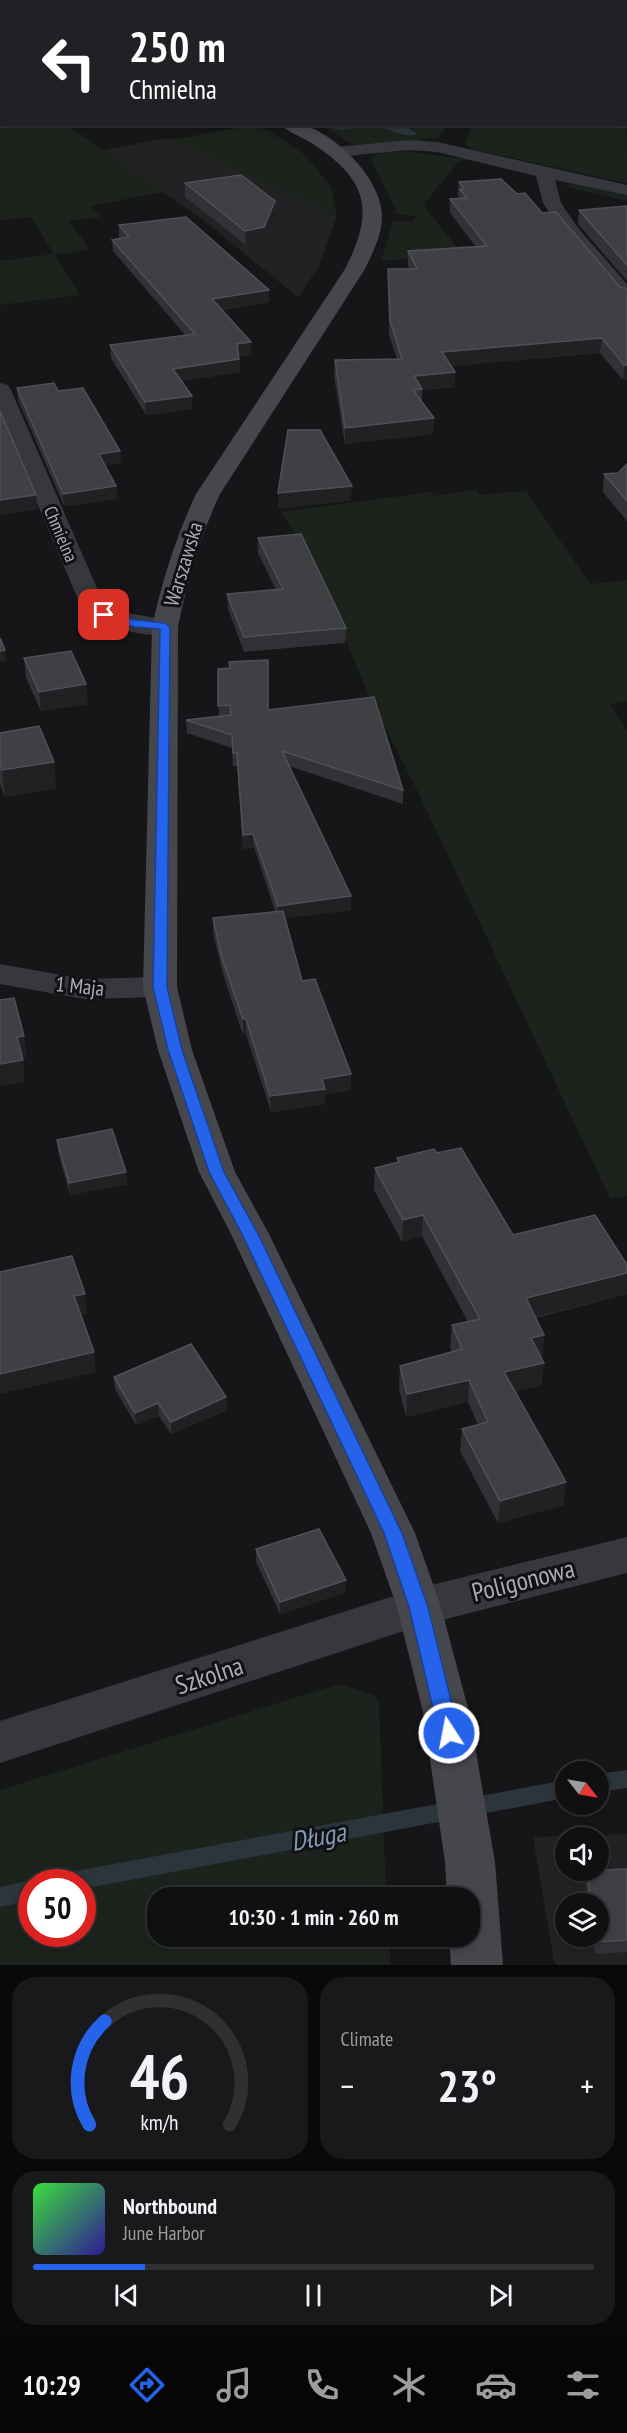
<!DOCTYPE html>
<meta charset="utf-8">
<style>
:root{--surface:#101012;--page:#19191b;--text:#f1f3f6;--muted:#9c9d9f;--line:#303032;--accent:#2563eb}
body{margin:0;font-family:"PT Sans Narrow",sans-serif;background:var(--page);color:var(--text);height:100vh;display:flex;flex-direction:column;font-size:22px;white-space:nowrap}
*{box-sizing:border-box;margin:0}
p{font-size:20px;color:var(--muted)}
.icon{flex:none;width:33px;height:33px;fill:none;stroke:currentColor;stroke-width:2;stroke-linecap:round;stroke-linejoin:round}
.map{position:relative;height:1965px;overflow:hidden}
.side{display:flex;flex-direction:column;gap:12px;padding:12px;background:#09090a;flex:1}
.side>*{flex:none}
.guide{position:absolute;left:0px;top:0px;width:627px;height:126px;box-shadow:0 3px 9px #0003,0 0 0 2px var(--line);background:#202124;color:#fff;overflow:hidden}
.needle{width:39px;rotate:121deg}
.tools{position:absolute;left:555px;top:1761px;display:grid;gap:12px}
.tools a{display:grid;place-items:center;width:54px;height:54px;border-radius:50%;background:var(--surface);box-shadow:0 3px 9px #0003,0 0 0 2px var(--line);font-size:30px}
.speed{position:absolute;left:18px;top:1869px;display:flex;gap:12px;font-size:30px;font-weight:700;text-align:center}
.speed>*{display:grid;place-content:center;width:78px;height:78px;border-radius:50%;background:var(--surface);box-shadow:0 3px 9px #0003,0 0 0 2px var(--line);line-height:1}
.speed .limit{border:9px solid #d22;background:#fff;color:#111}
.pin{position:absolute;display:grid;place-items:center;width:51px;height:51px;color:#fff;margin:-26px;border-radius:12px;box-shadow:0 3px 9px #0006}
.me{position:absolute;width:66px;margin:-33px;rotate:349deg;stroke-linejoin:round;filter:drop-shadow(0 0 4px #0008)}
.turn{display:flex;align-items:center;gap:21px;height:126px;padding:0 30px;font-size:27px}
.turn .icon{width:78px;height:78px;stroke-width:2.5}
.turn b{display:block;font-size:42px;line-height:51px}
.big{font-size:45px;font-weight:700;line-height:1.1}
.side .widget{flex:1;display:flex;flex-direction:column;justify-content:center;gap:9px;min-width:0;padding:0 21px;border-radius:24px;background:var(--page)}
.side .dial{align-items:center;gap:0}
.dial svg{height:156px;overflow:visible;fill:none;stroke:var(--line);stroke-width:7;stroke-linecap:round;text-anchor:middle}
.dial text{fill:var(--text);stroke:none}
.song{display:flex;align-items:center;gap:18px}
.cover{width:72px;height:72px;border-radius:9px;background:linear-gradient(135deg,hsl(120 70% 55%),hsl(250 70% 35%))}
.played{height:6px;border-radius:3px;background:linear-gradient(90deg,var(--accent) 20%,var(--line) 20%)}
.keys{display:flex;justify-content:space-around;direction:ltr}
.heat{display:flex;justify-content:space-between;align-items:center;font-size:33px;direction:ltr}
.side .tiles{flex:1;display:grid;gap:12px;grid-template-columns:1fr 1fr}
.widget:last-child{grid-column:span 2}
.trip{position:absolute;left:147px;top:1887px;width:333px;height:60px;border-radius:24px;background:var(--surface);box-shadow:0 3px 9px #0003,0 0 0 2px var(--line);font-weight:700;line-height:60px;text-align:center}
.tabs{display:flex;height:96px;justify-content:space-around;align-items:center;background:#060607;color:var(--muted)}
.tabs .icon{width:42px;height:42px}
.tabs .on{color:var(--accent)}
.tabs b{font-size:27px;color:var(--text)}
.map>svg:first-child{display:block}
</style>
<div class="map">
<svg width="627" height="1965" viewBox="0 0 627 1965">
<rect width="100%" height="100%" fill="#161618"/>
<g fill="#222225" fill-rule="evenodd">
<polygon points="168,138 337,216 318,268 298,297 203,220 103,150"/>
<path d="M627,1834V1965H558L554,1962L533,1837ZM566,1838H598V1870H566ZM566,1904H598V1936H566Z"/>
</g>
<g fill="#1c231d" fill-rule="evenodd">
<polygon points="0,0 510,0 2,2 1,36"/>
<polygon points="0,59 2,124 67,125 163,192 90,206 101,217 69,221 90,249 55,255 80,295 0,305 0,261 54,254 31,217 0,220"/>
<polygon points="626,76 627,183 471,149 465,143 472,125 626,124"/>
<polygon points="253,125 271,132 305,155 331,187 337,216 170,140"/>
<polygon points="321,125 448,125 438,138 354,145"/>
<polygon points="407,151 471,160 459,161 423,205 463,255 381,261 393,221 412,222 417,216 395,214 396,210 370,158 379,153"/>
<polygon points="576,183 627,194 627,201 563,186"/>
<polygon points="477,490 479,495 526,491 590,584 627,580 627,701 610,704 627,731 627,1196 610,1198 419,794 369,695 310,556 281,512 431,492 435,496"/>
<path d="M339,1684L373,1695L379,1703L386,1897L158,1898V1936L389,1937L391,1965H0V1790ZM32,1882H82V1934H32Z"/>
</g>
<path fill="#2c353c" d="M325,125H404L417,134C404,139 389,128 376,126C356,123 346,136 325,125Z"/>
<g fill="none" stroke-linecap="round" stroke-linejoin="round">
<g fill="#2c353c" fill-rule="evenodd">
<polygon points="627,1770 627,1788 598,1792 598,1774"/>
<polygon points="566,1780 566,1798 82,1889 82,1882 61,1882 64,1875 71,1872"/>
<polygon points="32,1880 38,1882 32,1882 32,1900 0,1907 0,1887"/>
</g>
<g fill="#37383d" fill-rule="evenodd">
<polygon points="409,140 437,142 627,185 627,195 555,180 561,203 578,228 627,284 627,302 620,300 562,232 543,203 536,176 437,152 409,150 336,157 330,156 327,152 330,148 336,147"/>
<path d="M0,383L8,385L11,390L103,602L127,613L174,621L178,627L174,633C146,640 106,627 83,611L0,416Z"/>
<polygon points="0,964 84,979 160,977 172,980 177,987 172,994 160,997 84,999 0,984"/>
<polygon points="627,1537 627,1573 419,1626 0,1763 0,1721 419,1588"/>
</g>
<g fill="#45474d" fill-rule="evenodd">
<rect x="0" y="43" width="2" height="10"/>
<path d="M281,124C288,124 297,123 304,125C338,136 382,180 382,216C382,235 373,252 365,269L220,494C200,537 187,581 178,627L177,987L192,1050L235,1172L269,1234L415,1533L441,1607L469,1712L495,1862L503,1965H451L449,1936H470V1898H447L445,1862L423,1712L397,1607L371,1533L231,1234L199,1172L158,1050L143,987L152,627C162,581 176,537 196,494L345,269C375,211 368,180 313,144C303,137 288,133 281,124Z"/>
</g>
</g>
<g fill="#323236">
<polygon points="459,182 517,194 542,213 620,287 627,380 623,380 600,353 451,366 455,387 422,390 422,402 434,418 433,434 345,444 334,376 335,360 397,359 389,335 388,269 409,269 408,265 408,251 476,247 450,213 450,199 460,198 458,196"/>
<polygon points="185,183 275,201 276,215 265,242 246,245 185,197"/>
<polygon points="627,206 627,281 578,224 579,210"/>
<polygon points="119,225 269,302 222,310 252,355 239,356 240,372 181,381 192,396 192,409 146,415 111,358 110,345 186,336 113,251 112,240 121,239 119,237"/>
<polygon points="17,388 58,391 121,463 105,465 116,486 117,499 64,506 18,400"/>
<polygon points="627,464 627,521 603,492 604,474 618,473"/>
<polygon points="258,538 346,628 345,643 244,652 228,609 227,594 276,590 258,553"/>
<polygon points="24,658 88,704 41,711 26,678"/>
<polygon points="229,662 268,710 403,790 403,804 289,766 351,910 285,918 302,981 351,1074 351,1090 325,1094 325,1104 271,1112 246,1034 243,1035 223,974 213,933 213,918 275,911 254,847 243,849 237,766 233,766 232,748 187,733 186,720 219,716 218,669 229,668"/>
<polygon points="0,733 56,788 5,797 0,784"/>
<polygon points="57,1140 126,1172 127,1184 70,1195 58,1152"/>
<polygon points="437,1153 513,1235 627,1265 627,1294 536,1318 544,1335 542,1357 541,1358 542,1385 515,1391 564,1505 498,1523 460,1451 462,1429 478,1425 468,1402 406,1417 399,1389 400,1366 452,1352 450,1347 452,1325 468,1322 422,1236 402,1242 374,1190 375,1168 397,1163 397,1158"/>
<polygon points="114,1377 226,1397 227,1410 171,1434 159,1416 136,1425 115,1389"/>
<polygon points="256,1549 346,1580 346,1592 280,1614 256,1562"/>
<polygon points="627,1869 627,1952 595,1954 593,1936 598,1936 598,1904 588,1904 585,1883 587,1871"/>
</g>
<g fill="#212124">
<polygon points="275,201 276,215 265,242 246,245 245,231"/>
<polygon points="269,290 269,302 213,311 212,299"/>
<polygon points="602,338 600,353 441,367 442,352"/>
<polygon points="251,342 252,355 238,357 237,344"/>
<polygon points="239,359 240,372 173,382 173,369"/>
<polygon points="624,365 627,365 627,380 623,380"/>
<polygon points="455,372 455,387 422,390 414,376"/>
<polygon points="192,396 192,409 146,415 145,402"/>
<polygon points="434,418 433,434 345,444 345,428"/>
<polygon points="120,451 121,463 100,466 99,454"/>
<polygon points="116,486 117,499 64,506 63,494"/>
<polygon points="352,486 351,501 278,509 278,493"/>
<polygon points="36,495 38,510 0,515 0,500"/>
<polygon points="5,650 6,661 0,662 0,651"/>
<polygon points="86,684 88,704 41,711 39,692"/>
<polygon points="54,762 56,788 5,797 2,770"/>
<polygon points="253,834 254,847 243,849 243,835"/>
<polygon points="351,896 351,910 278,919 278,906"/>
<polygon points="243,1019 246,1019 246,1034 243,1035"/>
<polygon points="24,1036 27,1057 19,1059 17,1037"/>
<polygon points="23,1060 25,1082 0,1086 0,1064"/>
<polygon points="351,1074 351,1090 325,1094 325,1104 271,1112 270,1096 322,1079"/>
<polygon points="126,1172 127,1184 70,1195 69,1183"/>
<polygon points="423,1215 422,1236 402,1242 403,1220"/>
<polygon points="627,1273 627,1294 524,1320 526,1298"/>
<polygon points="85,1294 87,1314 76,1316 74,1296"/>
<polygon points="544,1335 542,1357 529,1360 531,1338"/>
<polygon points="94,1352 96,1372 0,1394 0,1374"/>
<polygon points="544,1363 542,1385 502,1394 504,1372"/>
<polygon points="469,1380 468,1402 406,1417 407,1394"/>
<polygon points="226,1397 227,1410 171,1434 171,1422"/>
<polygon points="158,1403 159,1416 136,1425 135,1413"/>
<polygon points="566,1482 564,1505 498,1523 500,1501"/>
<polygon points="346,1580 346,1592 280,1614 280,1602"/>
</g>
<g fill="#3f3f44" stroke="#4f5156" stroke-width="1.5">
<polygon points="241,175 275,201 264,227 245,231 185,183"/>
<polygon points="501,179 517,194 525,193 542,213 556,212 620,287 627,289 627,365 624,365 602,338 442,352 455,372 414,376 422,389 413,390 434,418 345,428 335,360 402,359 390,320 388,269 417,269 408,251 487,246 450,199 467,198 460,190 464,189 459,182"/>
<polygon points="627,206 627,265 579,210"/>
<polygon points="186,217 269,290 212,299 251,342 237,344 239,359 173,369 192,396 145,402 110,345 195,334 112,240 129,237 119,225"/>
<polygon points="54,383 58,391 83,388 120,451 99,454 116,486 63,494 17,388"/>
<polygon points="0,411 36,495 0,500"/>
<polygon points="288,430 320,430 352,486 278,493"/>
<polygon points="627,464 627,501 604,474 618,473"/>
<polygon points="301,534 346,628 244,637 227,594 283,589 258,538"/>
<polygon points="0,638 5,650 0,651"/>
<polygon points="71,651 86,684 39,692 24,658"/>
<polygon points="268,660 268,710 374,697 403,790 282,751 351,896 278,906 253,834 243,835 237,753 233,753 232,735 186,720 231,715 230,705 218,706 218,669 230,668 229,662"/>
<polygon points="39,726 54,762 2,770 0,765 0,733"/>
<polygon points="283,911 302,981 315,979 351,1074 322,1079 325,1089 270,1096 246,1019 243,1019 222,958 213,918"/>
<polygon points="14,998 24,1036 17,1037 23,1060 0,1064 0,1000"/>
<polygon points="112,1129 126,1172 69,1183 57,1140"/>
<polygon points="461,1148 513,1235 595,1215 627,1265 627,1273 526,1298 544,1335 531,1338 544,1363 504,1372 566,1482 500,1501 462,1429 488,1422 469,1380 407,1394 400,1366 462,1349 452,1325 480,1319 423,1215 403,1220 375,1168 399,1162 397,1158 434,1149 437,1153"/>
<polygon points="72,1256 85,1294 74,1296 94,1352 0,1374 0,1272"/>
<polygon points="191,1344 226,1397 171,1422 158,1403 135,1413 114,1377"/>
<polygon points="319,1529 346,1580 280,1602 256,1549"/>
<polygon points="627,1869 627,1940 597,1942 596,1936 598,1936 598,1904 591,1904 587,1871"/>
</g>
<polygon fill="#2563eb" stroke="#184099" stroke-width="1.5" points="104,612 135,620 165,623 170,627 167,987 182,1050 224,1172 258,1234 402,1533 428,1607 459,1733 456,1739 449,1742 442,1739 439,1733 409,1607 384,1533 242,1234 209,1172 168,1050 153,987 160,629 135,627 101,617 101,613"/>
<g text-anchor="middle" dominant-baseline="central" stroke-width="6" stroke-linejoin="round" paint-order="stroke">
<g font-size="18" fill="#a8adb8" stroke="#111113">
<text transform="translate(61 534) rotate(67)">Chmielna</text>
</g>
<g font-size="21" fill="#a8adb8" stroke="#111113">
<text transform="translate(183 564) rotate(-73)">Warszawska</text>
<text transform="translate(80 986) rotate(6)">1 Maja</text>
</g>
<g font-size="26" fill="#a8adb8" stroke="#111113">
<text transform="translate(523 1580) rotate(-14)">Poligonowa</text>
<text transform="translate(209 1675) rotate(-18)">Szkolna</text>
</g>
<g font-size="27" font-style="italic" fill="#7f9bb3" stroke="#111113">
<text transform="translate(318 1836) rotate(-11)">Długa</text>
</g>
</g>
</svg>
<div class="tools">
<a><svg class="needle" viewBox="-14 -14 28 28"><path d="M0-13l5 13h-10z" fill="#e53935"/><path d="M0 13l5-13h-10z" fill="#9c9d9f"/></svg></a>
<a><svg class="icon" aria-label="sound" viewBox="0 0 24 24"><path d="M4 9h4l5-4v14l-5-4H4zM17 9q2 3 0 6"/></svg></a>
<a><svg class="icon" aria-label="layers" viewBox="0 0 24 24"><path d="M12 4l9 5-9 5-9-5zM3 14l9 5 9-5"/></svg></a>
</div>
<div class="speed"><div class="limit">50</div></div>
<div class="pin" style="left:104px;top:615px;background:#d93025"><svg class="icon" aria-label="arrive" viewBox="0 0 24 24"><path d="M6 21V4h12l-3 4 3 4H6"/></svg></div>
<svg class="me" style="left:449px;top:1733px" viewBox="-20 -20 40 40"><circle r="17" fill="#2563eb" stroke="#fff" stroke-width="3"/><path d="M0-11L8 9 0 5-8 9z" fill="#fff"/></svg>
<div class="trip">10:30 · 1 min · 260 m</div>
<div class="guide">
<div class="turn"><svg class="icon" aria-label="left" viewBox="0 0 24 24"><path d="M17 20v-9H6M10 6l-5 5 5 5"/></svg><div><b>250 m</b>Chmielna</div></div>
</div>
</div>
<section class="side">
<div class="tiles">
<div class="widget dial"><svg viewBox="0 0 100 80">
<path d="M14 69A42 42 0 1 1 86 69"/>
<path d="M14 69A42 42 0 0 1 22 16" stroke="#2563eb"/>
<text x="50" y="56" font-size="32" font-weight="700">46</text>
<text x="50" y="72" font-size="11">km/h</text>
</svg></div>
<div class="widget"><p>Climate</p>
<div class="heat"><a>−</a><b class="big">23°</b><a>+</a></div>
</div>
<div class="widget">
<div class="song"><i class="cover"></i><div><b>Northbound</b><p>June Harbor</p></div></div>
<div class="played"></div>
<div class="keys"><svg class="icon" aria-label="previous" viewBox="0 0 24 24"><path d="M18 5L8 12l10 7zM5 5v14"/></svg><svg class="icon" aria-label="pause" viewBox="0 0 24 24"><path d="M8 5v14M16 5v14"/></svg><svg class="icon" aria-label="next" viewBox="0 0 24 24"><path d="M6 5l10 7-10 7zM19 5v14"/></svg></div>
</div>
</div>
</section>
<nav class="tabs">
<b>10:29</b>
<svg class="icon on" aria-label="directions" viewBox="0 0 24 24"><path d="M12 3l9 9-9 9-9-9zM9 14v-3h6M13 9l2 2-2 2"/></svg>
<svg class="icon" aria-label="music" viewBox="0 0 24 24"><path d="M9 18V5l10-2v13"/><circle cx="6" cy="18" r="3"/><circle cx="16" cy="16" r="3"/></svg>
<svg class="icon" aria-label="phone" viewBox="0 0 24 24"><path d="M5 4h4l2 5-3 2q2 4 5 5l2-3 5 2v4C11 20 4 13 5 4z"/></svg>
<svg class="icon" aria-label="climate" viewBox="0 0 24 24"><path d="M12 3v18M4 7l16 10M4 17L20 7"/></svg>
<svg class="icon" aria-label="car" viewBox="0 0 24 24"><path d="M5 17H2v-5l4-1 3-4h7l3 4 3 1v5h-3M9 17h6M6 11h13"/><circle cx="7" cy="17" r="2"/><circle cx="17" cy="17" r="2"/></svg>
<svg class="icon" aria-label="filters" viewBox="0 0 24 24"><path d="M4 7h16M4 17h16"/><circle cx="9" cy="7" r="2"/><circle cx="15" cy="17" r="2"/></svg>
</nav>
